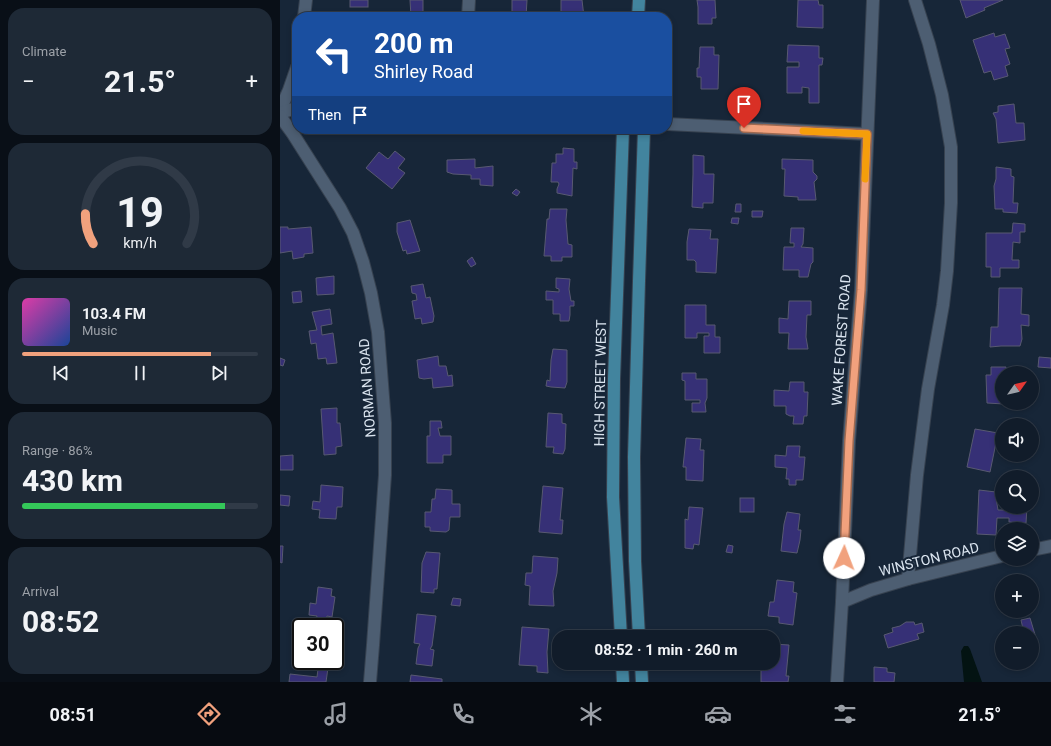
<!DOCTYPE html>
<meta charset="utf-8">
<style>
:root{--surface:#111c2a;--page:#1e2936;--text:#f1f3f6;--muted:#9ca1a8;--line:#303a47;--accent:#f1a17d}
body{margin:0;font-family:Roboto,sans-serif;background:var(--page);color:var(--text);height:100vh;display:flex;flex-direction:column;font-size:15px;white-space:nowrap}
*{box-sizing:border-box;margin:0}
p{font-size:13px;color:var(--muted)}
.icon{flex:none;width:22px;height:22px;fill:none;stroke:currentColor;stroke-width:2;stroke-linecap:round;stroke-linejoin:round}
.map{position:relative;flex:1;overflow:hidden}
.sheet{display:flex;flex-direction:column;gap:8px;padding:8px;background:#090f17;width:280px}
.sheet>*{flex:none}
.hud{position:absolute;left:12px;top:12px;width:380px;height:122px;border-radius:16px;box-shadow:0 2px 6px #0003,0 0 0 1px var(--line);background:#1a4fa0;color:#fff;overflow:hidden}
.needle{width:26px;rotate:56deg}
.tools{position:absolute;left:715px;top:366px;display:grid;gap:8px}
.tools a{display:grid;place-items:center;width:44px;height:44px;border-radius:50%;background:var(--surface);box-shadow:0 2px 6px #0003,0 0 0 1px var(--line);font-size:20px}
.speed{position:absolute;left:12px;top:618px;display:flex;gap:8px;font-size:20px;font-weight:700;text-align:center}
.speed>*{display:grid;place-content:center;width:52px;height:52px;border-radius:50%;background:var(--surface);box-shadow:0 2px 6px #0003,0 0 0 1px var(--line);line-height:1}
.speed .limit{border:2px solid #111;border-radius:6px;background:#fff;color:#111}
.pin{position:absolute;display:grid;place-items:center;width:34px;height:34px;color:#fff;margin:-41px -17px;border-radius:50% 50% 50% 0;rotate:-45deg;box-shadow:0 0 4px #0007}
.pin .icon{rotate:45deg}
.me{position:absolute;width:44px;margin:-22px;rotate:2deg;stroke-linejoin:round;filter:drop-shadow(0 0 3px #0008)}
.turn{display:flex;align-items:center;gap:14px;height:84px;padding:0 16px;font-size:18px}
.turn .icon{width:52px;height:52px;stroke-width:2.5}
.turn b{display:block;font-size:28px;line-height:34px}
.then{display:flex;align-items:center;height:38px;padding:0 16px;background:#0003;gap:8px;font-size:15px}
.big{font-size:30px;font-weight:700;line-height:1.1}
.sheet .card{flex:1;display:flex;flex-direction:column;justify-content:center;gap:6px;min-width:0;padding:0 14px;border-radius:16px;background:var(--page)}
.sheet .dial{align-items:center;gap:0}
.dial svg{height:104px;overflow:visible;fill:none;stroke:var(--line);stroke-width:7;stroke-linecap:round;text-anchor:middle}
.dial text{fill:var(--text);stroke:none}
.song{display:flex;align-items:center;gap:12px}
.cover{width:48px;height:48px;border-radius:6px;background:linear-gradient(135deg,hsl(320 70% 55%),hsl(220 70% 35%))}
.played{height:4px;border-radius:2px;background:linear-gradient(90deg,var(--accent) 80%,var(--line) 80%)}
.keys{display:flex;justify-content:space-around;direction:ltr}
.heat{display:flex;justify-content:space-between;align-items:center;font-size:22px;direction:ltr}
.charge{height:6px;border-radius:3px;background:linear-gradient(90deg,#34c759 86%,var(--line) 0)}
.trip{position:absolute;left:272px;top:630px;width:228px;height:40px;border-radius:16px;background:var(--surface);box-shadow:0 2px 6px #0003,0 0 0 1px var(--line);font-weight:700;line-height:40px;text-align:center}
.dock{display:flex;height:64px;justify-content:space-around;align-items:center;background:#070b11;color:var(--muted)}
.dock .icon{width:28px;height:28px}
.dock .active{color:var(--accent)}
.dock b{font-size:18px;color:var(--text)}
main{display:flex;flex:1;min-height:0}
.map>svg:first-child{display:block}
</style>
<main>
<section class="sheet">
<div class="card"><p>Climate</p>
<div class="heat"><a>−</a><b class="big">21.5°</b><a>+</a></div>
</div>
<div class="card dial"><svg viewBox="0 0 100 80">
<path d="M14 69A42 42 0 1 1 86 69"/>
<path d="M14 69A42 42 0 0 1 8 46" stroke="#f1a17d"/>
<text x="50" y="56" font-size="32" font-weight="700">19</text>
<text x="50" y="72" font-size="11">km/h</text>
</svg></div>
<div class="card">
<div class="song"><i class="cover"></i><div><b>103.4 FM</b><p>Music</p></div></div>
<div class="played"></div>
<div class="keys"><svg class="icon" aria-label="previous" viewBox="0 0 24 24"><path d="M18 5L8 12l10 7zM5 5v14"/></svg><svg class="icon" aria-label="pause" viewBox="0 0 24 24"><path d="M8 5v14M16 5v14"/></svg><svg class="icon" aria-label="next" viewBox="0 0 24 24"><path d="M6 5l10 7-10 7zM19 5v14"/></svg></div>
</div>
<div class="card"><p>Range · 86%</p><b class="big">430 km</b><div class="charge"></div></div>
<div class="card"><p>Arrival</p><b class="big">08:52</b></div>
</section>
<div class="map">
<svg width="771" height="682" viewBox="0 0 771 682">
<rect width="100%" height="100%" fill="#172638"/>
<polygon fill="#031312" points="684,646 688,646 690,649 702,682 684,682 681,651"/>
<g fill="#363076" stroke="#585971">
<rect x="70" y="0" width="18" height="7"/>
<polygon points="130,0 143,0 143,17 131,17"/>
<polygon points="232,0 247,0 246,17 232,17"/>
<polygon points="281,0 302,0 304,17 281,17"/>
<polygon points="417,0 435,0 436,18 432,18 432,24 418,24 418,7"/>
<polygon points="518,0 538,0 539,5 543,5 543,28 517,27"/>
<polygon points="680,0 723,0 704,8 705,10 686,18"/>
<polygon points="714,33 715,37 725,34 730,48 725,49 730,64 725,66 728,76 714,80 711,71 704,73 693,40"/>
<polygon points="508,45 539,46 539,58 543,58 542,65 539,65 539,103 529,103 529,88 522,87 522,93 507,93 507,67 519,67 519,62 507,62"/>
<polygon points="420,47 434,47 434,55 439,55 438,89 421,89 421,77 417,77 417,68 419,68"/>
<polygon points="734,104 736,123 744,123 745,140 718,143 716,119 713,113 718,112 718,106"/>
<polygon points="283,148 294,149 294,162 297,162 297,169 293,168 292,196 277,193 277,189 279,184 278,182 271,182 272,163 276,163 276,154 283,154"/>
<polygon points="115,151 125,159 118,168 125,173 112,189 86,168 99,152 108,159"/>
<polygon points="413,155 424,156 424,174 434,174 433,203 423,203 423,208 412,207 413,174"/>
<polygon points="195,159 195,168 213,166 213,186 200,185 200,179 191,179 191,175 173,174 167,172 167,160"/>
<polygon points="502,159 533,160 533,172 537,176 537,179 534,182 536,200 518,200 518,197 504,196 505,169 502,169"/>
<polygon points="716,167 731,169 731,176 734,177 733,203 738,203 737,213 723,212 723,209 715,209 714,186 716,179"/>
<polygon points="236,189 240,192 237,196 232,193"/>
<polygon points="456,204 461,204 461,212 455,212"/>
<polygon points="270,209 287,209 286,220 288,244 292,245 292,257 282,257 282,261 271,261 271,256 264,256 267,219 269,219"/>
<polygon points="472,211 483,211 482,217 472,217"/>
<polygon points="452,218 459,218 458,224 451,223"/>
<polygon points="130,220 140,251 127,254 126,250 123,251 117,232 117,223"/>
<polygon points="733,223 745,224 745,232 740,232 740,243 733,242 732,260 739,260 739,268 720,268 720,277 711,277 711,267 706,267 706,233 732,233"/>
<polygon points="0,227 8,227 8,229 31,227 33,253 24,254 24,257 13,259 12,251 0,253"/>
<polygon points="511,228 524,228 523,244 521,247 533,248 533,262 531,264 528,277 519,277 519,270 503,270 504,247 514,247 514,243 510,243"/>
<polygon points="409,229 431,230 430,239 438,239 436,273 416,272 416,262 414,260 407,260 407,242"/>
<polygon points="192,257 196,264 191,267 187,261"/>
<polygon points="54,276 54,294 37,295 36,278"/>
<polygon points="276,278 290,279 289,289 291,301 294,301 294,306 290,306 290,315 289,321 280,321 280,314 273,314 273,300 266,300 266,291 279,292 279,289 276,288"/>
<polygon points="143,284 146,298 150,297 154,316 153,322 142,324 141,318 135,319 132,301 137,300 136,294 132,293 131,286"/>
<polygon points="719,288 742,288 741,314 749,315 749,326 741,325 742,339 740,346 721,346 710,347 711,327 718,327"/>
<polygon points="21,291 22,302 13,303 12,292"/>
<polygon points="509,301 531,301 531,315 527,315 526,337 528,349 508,349 509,333 499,333 499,318 508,319"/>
<polygon points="405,305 426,305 426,325 435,325 435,337 440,337 440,353 424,353 424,336 429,336 429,333 417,333 417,338 405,338"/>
<polygon points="50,309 52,324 41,326 42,335 53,333 57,363 47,364 46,358 38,359 36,343 31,344 29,331 37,330 32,312"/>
<polygon points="273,349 287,350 287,382 285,388 271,387 266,386 267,380 270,381 271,360"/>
<polygon points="158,356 159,366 166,366 168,376 172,375 173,386 153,388 152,378 144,379 139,378 137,360"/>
<polygon points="759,357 771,358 771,368 758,367"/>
<polygon points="0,358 5,360 3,366 0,365"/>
<polygon points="711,367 726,367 726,373 722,373 722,403 724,403 724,404 707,403 706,375 711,375"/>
<polygon points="402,373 416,373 416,379 427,379 427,398 425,403 426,412 412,412 412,403 420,403 420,400 405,400 405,381 402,380"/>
<polygon points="510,382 524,382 524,392 528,392 527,416 524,416 523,424 513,424 514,416 510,416 506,414 506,406 494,406 494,390 509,391"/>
<polygon points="57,408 57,423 60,423 62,446 56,447 56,454 44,455 41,409"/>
<polygon points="268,413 282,414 282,423 286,424 285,449 283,454 273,453 274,447 266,447"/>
<polygon points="150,421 161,421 162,428 158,428 160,436 171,436 171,455 163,455 163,463 147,463 147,436 150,436"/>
<polygon points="695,429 718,433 710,472 687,467"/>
<polygon points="406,438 421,439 420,450 424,450 423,481 406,480 406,467 403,467"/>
<polygon points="507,446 520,446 519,457 525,457 523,480 516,480 516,485 509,485 509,479 506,479 507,468 495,467 495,455 506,456"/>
<polygon points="13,455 13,470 0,470 0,456"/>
<polygon points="41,485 63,487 62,507 57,507 56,519 39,518 40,510 32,509 33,501 40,502"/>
<polygon points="263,486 283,488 280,520 283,520 282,534 259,532"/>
<polygon points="156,489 172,490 172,504 180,504 180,517 170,517 169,530 166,532 150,531 150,527 145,527 145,512 151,512 152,499 155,499"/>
<polygon points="699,490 716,492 716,498 718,510 730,510 730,507 747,507 746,523 729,522 729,518 717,518 716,535 697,534"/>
<polygon points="0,495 10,496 9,506 0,505"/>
<rect x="460" y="498" width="14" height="14"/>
<polygon points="409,507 423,508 419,545 414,544 413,549 405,548 405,519 408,520"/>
<polygon points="507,512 520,514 518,530 521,530 520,540 517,553 501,551 504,524"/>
<polygon points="448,545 453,546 452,553 446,552"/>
<polygon points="0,546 3,546 2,563 0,562"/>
<polygon points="146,552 160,553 157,589 154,589 154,593 141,592 142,563"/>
<polygon points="253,556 278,558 277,573 273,591 274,606 249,605 250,586 245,585 246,573 252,573"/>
<polygon points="497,580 514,582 513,592 517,593 513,625 499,623 499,617 488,616 490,602 494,602"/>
<polygon points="38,587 52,589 51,596 55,597 52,617 47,616 46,622 36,620 37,616 29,615 30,603 36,604"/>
<polygon points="173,598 181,599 180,606 171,605"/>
<polygon points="137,614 156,616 152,646 150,649 154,650 152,666 136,664 138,648 140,644 134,643"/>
<polygon points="750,618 756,638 752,639 752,633 744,633 741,620"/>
<polygon points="626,622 634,622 635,625 642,623 644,632 637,634 639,639 608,648 604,635 613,632 612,628 620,626"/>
<polygon points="242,627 269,629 267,652 268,673 257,672 257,666 239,665"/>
<polygon points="493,644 509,645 506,676 509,676 508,682 481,682 481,663 493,663"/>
<polygon points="39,661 49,661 46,682 9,682 10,674 37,677"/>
<polygon points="594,667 607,668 607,672 615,673 614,682 594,682"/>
<polygon points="131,675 162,679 162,682 130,682"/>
</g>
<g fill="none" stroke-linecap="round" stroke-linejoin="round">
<defs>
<g id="minor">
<polyline points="24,17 26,0"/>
<polyline points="188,17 189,0"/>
<polyline points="0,110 9,90 17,67"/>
<polyline points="0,113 13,109 17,109"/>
<polyline points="0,116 13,134 46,186 60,208 73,233 83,262 91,293 98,332 105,423 105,475 93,645 90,682"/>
<polyline points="387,124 587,134"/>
<polyline points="752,550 771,546"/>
<polyline points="628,579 637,475 648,389 663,305 667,271 671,203 671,147 662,95 649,44 635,0"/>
<polyline points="562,602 591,590 628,579 722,556"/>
<polyline points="557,682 562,602 569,441 581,290 593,0"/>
</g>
<g id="primary">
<polyline points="358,17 359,0"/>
<polyline points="341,637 333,497 334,379 343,129"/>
<polyline points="359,637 355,561 354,457 359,281 364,129"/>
<polyline points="342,663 343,682"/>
<polyline points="361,663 362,682"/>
</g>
</defs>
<use href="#minor" stroke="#374250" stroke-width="14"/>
<use href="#primary" stroke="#374250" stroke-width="14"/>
<use href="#minor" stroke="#4d5e72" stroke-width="12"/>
<use href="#primary" stroke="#42849e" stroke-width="12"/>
</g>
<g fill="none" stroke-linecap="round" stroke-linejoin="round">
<defs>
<polyline id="route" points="464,128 587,134 581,290 569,441 564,558"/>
</defs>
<use href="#route" stroke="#9d6951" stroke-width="10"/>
<use href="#route" stroke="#f1a17d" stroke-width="7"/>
<polyline stroke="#f59e0b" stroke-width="7" points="523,131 587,134 585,179"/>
</g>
<g text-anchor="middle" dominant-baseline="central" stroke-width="4" stroke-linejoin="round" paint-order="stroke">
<g font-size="14" fill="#dae4ef" stroke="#172638">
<text transform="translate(561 340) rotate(-86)">WAKE FOREST ROAD</text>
<text transform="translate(320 383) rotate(-89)">HIGH STREET WEST</text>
<text transform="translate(87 388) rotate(-94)">NORMAN ROAD</text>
<text transform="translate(649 559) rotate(-14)">WINSTON ROAD</text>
</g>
</g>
</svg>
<div class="tools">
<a><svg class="needle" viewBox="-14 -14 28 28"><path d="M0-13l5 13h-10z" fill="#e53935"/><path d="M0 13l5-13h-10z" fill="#9ca1a8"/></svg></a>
<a><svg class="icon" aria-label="sound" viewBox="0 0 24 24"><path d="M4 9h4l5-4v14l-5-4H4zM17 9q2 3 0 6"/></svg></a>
<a><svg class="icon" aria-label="search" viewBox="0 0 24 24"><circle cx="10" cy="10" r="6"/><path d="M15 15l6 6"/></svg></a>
<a><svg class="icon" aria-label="layers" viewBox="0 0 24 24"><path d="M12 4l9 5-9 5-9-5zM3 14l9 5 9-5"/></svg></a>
<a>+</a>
<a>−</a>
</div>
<div class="speed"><div class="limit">30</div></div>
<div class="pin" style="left:464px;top:128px;background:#d93025"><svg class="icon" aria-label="arrive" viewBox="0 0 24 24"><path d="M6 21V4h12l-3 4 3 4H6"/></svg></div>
<svg class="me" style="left:564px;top:558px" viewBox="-20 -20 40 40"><circle r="19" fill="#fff"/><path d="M0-13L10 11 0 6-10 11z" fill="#f1a17d"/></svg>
<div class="trip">08:52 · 1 min · 260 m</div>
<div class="hud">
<div class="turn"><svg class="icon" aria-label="left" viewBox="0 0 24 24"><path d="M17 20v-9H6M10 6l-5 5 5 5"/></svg><div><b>200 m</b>Shirley Road</div></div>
<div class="then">Then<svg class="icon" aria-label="arrive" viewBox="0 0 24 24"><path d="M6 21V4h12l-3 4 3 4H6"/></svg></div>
</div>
</div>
</main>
<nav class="dock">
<b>08:51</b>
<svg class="icon active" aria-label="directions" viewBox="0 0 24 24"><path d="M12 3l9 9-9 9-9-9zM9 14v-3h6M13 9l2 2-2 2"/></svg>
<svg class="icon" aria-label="music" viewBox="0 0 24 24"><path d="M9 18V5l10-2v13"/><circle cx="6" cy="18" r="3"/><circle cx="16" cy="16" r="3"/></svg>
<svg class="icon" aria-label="phone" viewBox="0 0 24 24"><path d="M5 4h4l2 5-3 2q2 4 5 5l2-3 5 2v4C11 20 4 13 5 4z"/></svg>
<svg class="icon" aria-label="climate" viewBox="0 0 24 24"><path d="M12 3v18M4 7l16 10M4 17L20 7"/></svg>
<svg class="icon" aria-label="car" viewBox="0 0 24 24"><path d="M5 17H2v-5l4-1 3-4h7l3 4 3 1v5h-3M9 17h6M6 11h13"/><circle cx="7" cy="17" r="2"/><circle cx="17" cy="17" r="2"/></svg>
<svg class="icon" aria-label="filters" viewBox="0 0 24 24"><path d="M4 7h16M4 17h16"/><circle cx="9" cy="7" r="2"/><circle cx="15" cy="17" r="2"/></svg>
<b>21.5°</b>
</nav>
